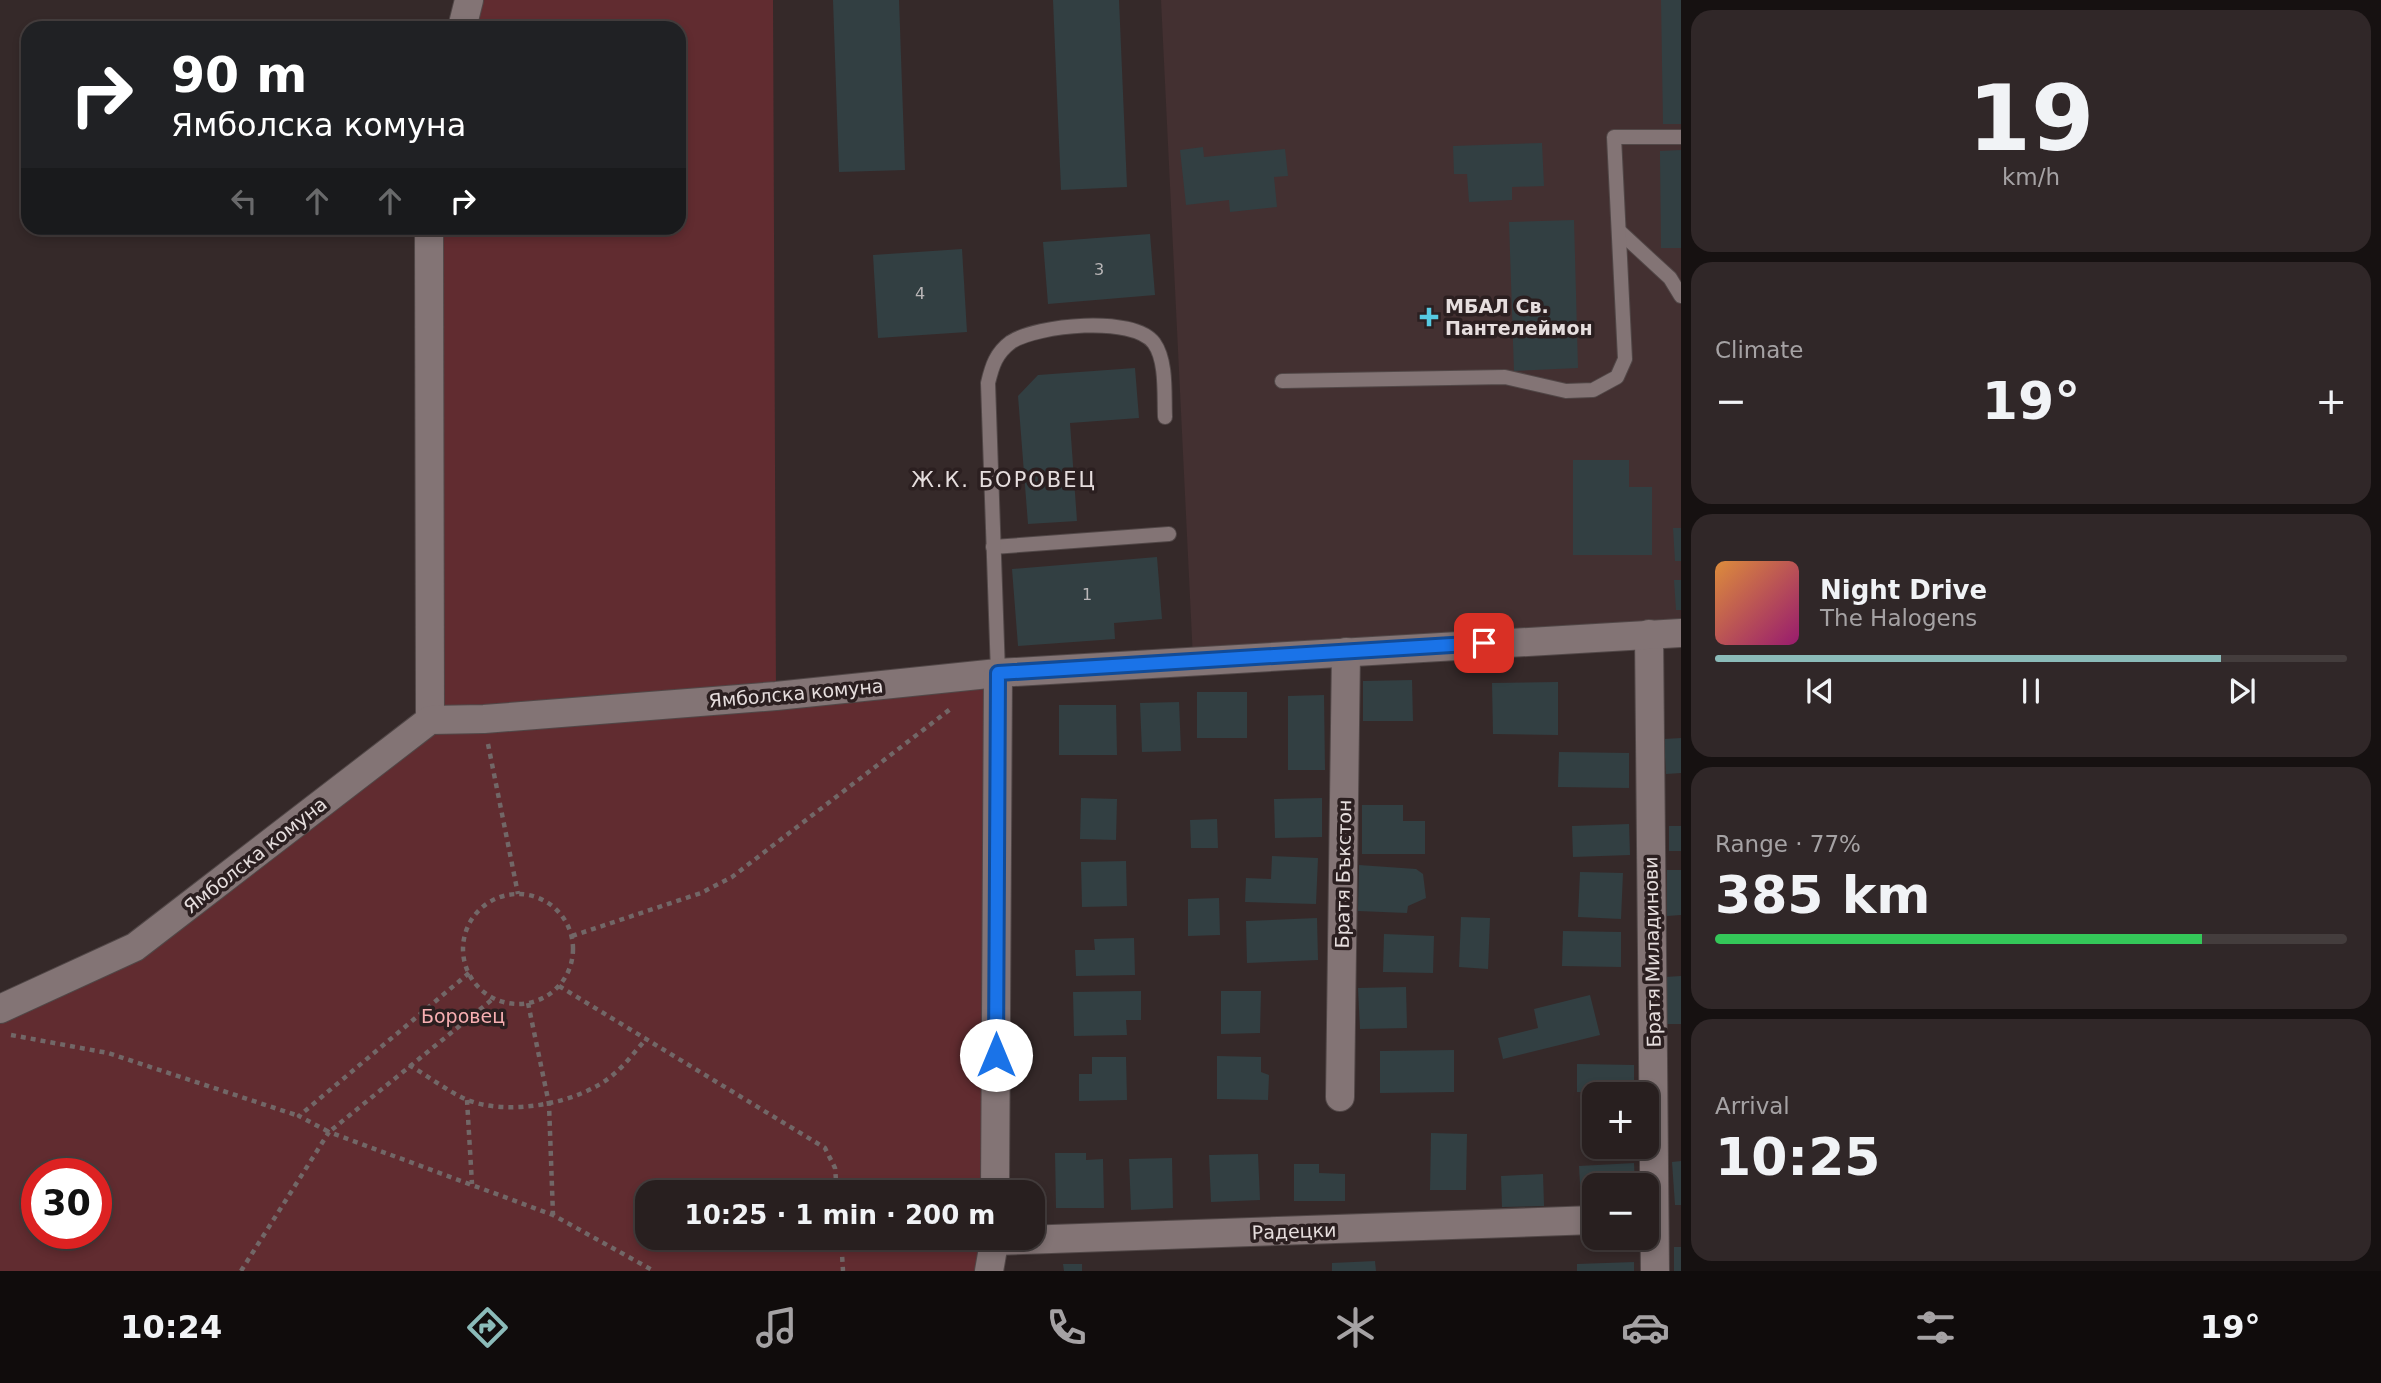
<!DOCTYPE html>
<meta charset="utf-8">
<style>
:root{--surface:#281f1f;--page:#302728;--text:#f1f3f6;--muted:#a5a2a4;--line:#443d3d;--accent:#8bbbb9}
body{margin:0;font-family:"DejaVu Sans",sans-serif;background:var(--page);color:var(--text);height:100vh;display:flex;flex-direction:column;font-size:26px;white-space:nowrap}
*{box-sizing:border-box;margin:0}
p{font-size:23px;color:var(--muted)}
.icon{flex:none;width:38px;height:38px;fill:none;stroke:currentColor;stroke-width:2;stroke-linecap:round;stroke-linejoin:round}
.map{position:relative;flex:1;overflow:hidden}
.panel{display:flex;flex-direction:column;gap:10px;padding:10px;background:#161111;width:700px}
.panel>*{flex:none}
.guide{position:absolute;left:21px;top:21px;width:665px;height:214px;border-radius:21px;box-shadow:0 4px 10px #0003,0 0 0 2px var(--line);background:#202124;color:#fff;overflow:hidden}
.controls{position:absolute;left:1582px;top:1082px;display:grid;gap:14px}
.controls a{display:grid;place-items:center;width:77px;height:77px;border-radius:14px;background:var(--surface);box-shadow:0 4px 10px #0003,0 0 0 2px var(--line);font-size:35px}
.speed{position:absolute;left:21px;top:1158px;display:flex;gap:14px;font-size:35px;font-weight:700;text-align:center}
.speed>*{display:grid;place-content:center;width:91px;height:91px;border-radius:50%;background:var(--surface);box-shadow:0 4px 10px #0003,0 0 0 2px var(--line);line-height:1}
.speed .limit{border:10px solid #d22;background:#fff;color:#111}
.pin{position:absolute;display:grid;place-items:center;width:60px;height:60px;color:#fff;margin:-30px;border-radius:14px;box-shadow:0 4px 10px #0006}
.me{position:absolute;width:77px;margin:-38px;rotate:0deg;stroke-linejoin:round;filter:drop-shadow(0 0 5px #0008)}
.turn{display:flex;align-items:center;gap:24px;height:147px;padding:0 35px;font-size:32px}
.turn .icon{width:91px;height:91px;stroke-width:2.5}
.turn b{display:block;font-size:49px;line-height:60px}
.lanes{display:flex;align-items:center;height:66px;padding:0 35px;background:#0003;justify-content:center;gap:35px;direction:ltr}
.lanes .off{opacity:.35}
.big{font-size:52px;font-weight:700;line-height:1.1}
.panel .widget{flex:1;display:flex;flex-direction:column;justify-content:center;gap:10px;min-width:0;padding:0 24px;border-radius:21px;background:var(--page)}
.panel .dial{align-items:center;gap:0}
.dial b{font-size:91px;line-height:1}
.song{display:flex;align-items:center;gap:21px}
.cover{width:84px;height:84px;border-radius:10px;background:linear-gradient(135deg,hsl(30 70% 55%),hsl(320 70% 35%))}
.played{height:7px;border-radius:4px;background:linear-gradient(90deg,var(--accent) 80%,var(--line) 80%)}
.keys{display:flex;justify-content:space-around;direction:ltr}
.heat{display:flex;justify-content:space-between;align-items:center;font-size:38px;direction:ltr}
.charge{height:10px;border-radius:5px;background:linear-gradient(90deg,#34c759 77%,var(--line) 0)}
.trip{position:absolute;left:635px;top:1180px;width:410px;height:70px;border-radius:21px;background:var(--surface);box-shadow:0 4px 10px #0003,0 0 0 2px var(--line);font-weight:700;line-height:70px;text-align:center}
.tab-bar{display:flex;height:112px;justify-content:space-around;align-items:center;background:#100c0c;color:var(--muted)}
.tab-bar .icon{width:49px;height:49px}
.tab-bar .selected{color:var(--accent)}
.tab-bar b{font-size:32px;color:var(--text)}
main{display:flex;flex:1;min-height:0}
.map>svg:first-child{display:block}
</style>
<main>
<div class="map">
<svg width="1681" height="1271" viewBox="0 0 1681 1271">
<rect width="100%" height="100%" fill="#352929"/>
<polygon fill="#433031" points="1161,0 1681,0 1681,633 1193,659"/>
<path fill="#612c30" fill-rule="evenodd" d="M469,0H773L776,695L998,673L995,1192H648V1237H995L989,1271H0V1009L135,947L430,720L429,228H679V28H462ZM37,1174H96V1234H37Z"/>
<g fill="#323f42">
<polygon points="833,0 899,0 905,170 839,172"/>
<polygon points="1053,0 1119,0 1127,187 1061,190"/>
<polygon points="1661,0 1681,0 1681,124 1663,124"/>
<polygon points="1542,143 1544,186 1512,187 1512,200 1469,202 1467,174 1454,174 1453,146"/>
<polygon points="1203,147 1204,157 1285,149 1288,176 1274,177 1277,207 1230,212 1229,200 1186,205 1180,150"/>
<polygon points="1681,150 1681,248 1661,248 1660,151"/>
<polygon points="1574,220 1578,368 1514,371 1509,222"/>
<polygon points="1150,234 1155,295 1048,304 1043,242"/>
<polygon points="962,249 967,332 878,338 873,255"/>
<polygon points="1135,368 1139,418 1070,423 1077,521 1028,524 1018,396 1038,375"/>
<polygon points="1573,460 1629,460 1629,487 1652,487 1652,555 1573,555"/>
<polygon points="1673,528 1681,528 1681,561 1675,561"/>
<polygon points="1157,557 1162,619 1114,623 1115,639 1018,646 1012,569"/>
<polygon points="1674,580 1681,580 1681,610 1676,610"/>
<polygon points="1412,680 1413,721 1363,721 1363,681"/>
<polygon points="1558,682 1558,735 1493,734 1492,683"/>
<rect x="1197" y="692" width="50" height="46"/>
<polygon points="1324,695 1325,770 1288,770 1288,696"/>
<polygon points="1179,702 1181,751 1142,752 1140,703"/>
<polygon points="1059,705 1116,705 1117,755 1059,755"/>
<polygon points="1681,738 1681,773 1666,774 1664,739"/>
<polygon points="1559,752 1629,753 1629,788 1558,787"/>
<polygon points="1081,798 1117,799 1116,840 1080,839"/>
<polygon points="1322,798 1322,837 1275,838 1274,799"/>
<polygon points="1362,805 1403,805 1403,821 1425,821 1425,854 1362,854"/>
<polygon points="1217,819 1218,848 1191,848 1190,820"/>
<polygon points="1629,824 1630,855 1573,857 1572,826"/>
<rect x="1669" y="826" width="12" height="25"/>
<polygon points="1272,856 1318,858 1316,904 1245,902 1246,878 1271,879"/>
<polygon points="1126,861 1127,906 1082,907 1081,862"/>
<polygon points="1359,865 1416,869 1423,874 1426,898 1408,906 1407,913 1358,911"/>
<polygon points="1667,870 1681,870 1681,915 1667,916"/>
<polygon points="1580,872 1623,873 1621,919 1578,917"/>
<polygon points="1219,898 1220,935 1188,936 1188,899"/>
<polygon points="1461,917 1490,918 1488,969 1459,967"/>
<polygon points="1317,918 1318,960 1247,963 1246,921"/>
<polygon points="1563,931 1621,932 1621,967 1562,966"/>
<polygon points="1384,934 1434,936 1433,973 1383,972"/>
<polygon points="1134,938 1135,975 1076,976 1075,950 1095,950 1094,939"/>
<polygon points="1681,976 1681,1024 1667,1024 1665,977"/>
<polygon points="1406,987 1407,1028 1360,1029 1358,988"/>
<polygon points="1141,991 1141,1020 1126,1020 1127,1035 1074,1036 1073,992"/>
<polygon points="1221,991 1261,991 1260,1033 1221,1034"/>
<polygon points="1590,995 1600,1035 1503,1059 1498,1038 1538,1028 1534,1009"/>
<polygon points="1454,1050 1454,1092 1380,1093 1380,1051"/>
<polygon points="1217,1056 1261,1057 1261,1072 1269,1075 1268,1100 1217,1099"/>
<polygon points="1092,1057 1126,1057 1127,1100 1079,1101 1079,1074 1092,1074"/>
<polygon points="1577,1064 1634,1065 1634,1093 1577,1092"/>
<polygon points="1431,1133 1467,1134 1466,1190 1430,1190"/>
<polygon points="1055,1153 1086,1153 1086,1160 1103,1159 1104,1208 1056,1208"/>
<polygon points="1258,1154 1260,1200 1211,1202 1209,1155"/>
<polygon points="1172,1158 1173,1208 1131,1210 1129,1159"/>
<polygon points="1681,1161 1681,1205 1675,1205 1672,1162"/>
<polygon points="1634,1163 1635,1185 1594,1185 1594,1200 1581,1200 1579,1166"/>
<polygon points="1294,1164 1319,1164 1319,1173 1345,1174 1345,1201 1294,1201"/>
<polygon points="1543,1174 1544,1206 1502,1207 1501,1176"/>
<rect x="1674" y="1247" width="7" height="24"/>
<polygon points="1375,1261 1376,1271 1332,1271 1332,1263"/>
<polygon points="1634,1262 1634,1271 1577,1271 1577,1264"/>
<polygon points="1063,1264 1082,1264 1082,1271 1064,1271"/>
</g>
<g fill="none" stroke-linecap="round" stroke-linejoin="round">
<defs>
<g id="lane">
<polyline points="1619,231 1670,278 1681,296"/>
<polyline points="1282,381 1505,377 1566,391 1593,390 1617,377 1625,359 1614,137 1681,137"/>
<polyline points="993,547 1169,534"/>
<path d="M998,673L988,383C992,366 996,353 1011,342C1037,325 1133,315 1154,343C1167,361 1164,395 1165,417"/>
</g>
<g id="street">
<polyline points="462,28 469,0"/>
<polyline points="429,228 430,720"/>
<polyline points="1649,634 1655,1271"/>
<polyline points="0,1009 135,947 430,720 484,719 776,696 998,673 1681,633"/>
<polyline points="1340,1097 1346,652"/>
<polyline points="995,1192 998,673"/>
<polyline points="995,1241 1594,1220"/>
<polyline points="989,1271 995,1237"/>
</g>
</defs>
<use href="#lane" stroke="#514747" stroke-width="16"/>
<use href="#street" stroke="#514747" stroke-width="30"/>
<g stroke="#726767" stroke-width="4.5" stroke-dasharray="5 5" stroke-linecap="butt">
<polyline points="488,744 518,894"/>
<circle cx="518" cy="949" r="55"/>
<polyline points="572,936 701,893 732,877 953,707"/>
<polyline points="469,973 299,1116 329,1132 494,998"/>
<polyline points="559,986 825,1148 835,1168 837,1192"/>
<polyline points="528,1003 549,1104 553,1215"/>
<polyline points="11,1035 108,1053 299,1116"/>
<path d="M409,1065C428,1076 446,1090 465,1099C506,1117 580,1104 614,1074C626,1064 636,1050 647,1038"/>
<polyline points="467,1100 472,1184"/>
<polyline points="841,1237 843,1271"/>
<polyline points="241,1271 329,1132 553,1215 654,1271"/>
</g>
<use href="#lane" stroke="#837475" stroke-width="14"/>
<use href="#street" stroke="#837475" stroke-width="28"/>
</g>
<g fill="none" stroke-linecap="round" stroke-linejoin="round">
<defs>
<polyline id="route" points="996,1055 998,673 1484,643"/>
</defs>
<use href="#route" stroke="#114b97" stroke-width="18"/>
<use href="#route" stroke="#1a73e8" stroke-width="12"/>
</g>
<path fill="#56c9e1" stroke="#2b1f20" stroke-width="2.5" d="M1425.5 306.5h7v7h7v7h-7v7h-7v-7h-7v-7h7z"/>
<g text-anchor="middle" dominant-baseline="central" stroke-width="7" stroke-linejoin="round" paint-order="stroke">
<g font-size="16" fill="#b9b6b7">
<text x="1099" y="269">3</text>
<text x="920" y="293">4</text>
<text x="1087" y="594">1</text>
</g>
<g font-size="19" font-weight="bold" fill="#e6dede" stroke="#2b1f20" text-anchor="start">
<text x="1445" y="306">МБАЛ Св.<tspan x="1445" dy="22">Пантелеймон</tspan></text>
</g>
<g font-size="19" fill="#e6dede" stroke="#2b1f20">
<text transform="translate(796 693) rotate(-5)">Ямболска комуна</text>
<text transform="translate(255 855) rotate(-38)">Ямболска комуна</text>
<text transform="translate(1343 874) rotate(-89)">Братя Бъкстон</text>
<text transform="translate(1652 952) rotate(-91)">Братя Миладинови</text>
<text transform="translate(1294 1231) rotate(-2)">Радецки</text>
</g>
<g font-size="19" fill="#f8afb2" stroke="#2b1f20">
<text x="463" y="1016">Боровец</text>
</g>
<g font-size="21" letter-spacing="2" fill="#e6dede" stroke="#2b1f20">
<text x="1004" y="480">Ж.К. БОРОВЕЦ</text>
</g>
</g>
</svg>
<div class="controls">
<a>+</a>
<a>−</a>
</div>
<div class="speed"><div class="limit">30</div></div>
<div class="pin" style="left:1484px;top:643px;background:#d93025"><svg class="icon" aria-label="arrive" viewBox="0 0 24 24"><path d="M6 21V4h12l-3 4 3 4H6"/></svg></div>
<svg class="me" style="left:996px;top:1055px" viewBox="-20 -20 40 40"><circle r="19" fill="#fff"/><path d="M0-13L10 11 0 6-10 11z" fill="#1a73e8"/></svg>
<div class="trip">10:25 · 1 min · 200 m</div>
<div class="guide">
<div class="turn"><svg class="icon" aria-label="right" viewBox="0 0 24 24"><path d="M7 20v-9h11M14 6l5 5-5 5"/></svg><div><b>90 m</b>Ямболска комуна</div></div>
<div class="lanes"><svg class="icon off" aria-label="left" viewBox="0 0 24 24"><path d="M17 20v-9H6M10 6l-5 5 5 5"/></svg><svg class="icon off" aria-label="ahead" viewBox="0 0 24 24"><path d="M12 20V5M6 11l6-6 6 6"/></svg><svg class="icon off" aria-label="ahead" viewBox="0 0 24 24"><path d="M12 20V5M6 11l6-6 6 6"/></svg><svg class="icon" aria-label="right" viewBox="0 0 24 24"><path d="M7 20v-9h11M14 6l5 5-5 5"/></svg></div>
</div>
</div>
<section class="panel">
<div class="widget dial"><b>19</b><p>km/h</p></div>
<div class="widget"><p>Climate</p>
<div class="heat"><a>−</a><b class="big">19°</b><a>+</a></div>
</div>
<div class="widget">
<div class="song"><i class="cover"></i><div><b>Night Drive</b><p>The Halogens</p></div></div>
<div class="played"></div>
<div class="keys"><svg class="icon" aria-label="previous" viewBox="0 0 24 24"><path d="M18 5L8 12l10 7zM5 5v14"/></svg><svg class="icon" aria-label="pause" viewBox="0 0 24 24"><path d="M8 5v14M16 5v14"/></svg><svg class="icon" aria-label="next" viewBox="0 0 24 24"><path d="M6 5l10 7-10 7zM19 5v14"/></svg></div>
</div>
<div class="widget"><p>Range · 77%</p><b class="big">385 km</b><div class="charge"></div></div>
<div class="widget"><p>Arrival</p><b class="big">10:25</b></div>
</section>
</main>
<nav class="tab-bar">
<b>10:24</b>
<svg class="icon selected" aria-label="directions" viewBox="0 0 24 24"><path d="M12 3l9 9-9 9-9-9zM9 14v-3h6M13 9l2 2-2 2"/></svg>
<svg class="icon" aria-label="music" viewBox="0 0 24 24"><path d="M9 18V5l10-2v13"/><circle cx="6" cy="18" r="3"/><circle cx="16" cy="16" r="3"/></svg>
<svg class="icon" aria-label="phone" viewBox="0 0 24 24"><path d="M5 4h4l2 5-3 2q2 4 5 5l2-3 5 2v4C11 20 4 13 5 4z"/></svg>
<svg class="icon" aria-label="climate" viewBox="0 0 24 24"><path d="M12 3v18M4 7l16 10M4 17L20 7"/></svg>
<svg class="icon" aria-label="car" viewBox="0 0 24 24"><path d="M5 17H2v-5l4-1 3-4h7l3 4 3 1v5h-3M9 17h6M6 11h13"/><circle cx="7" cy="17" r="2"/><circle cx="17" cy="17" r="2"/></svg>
<svg class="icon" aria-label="filters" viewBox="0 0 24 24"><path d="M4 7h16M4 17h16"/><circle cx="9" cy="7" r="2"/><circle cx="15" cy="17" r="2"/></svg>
<b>19°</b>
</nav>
